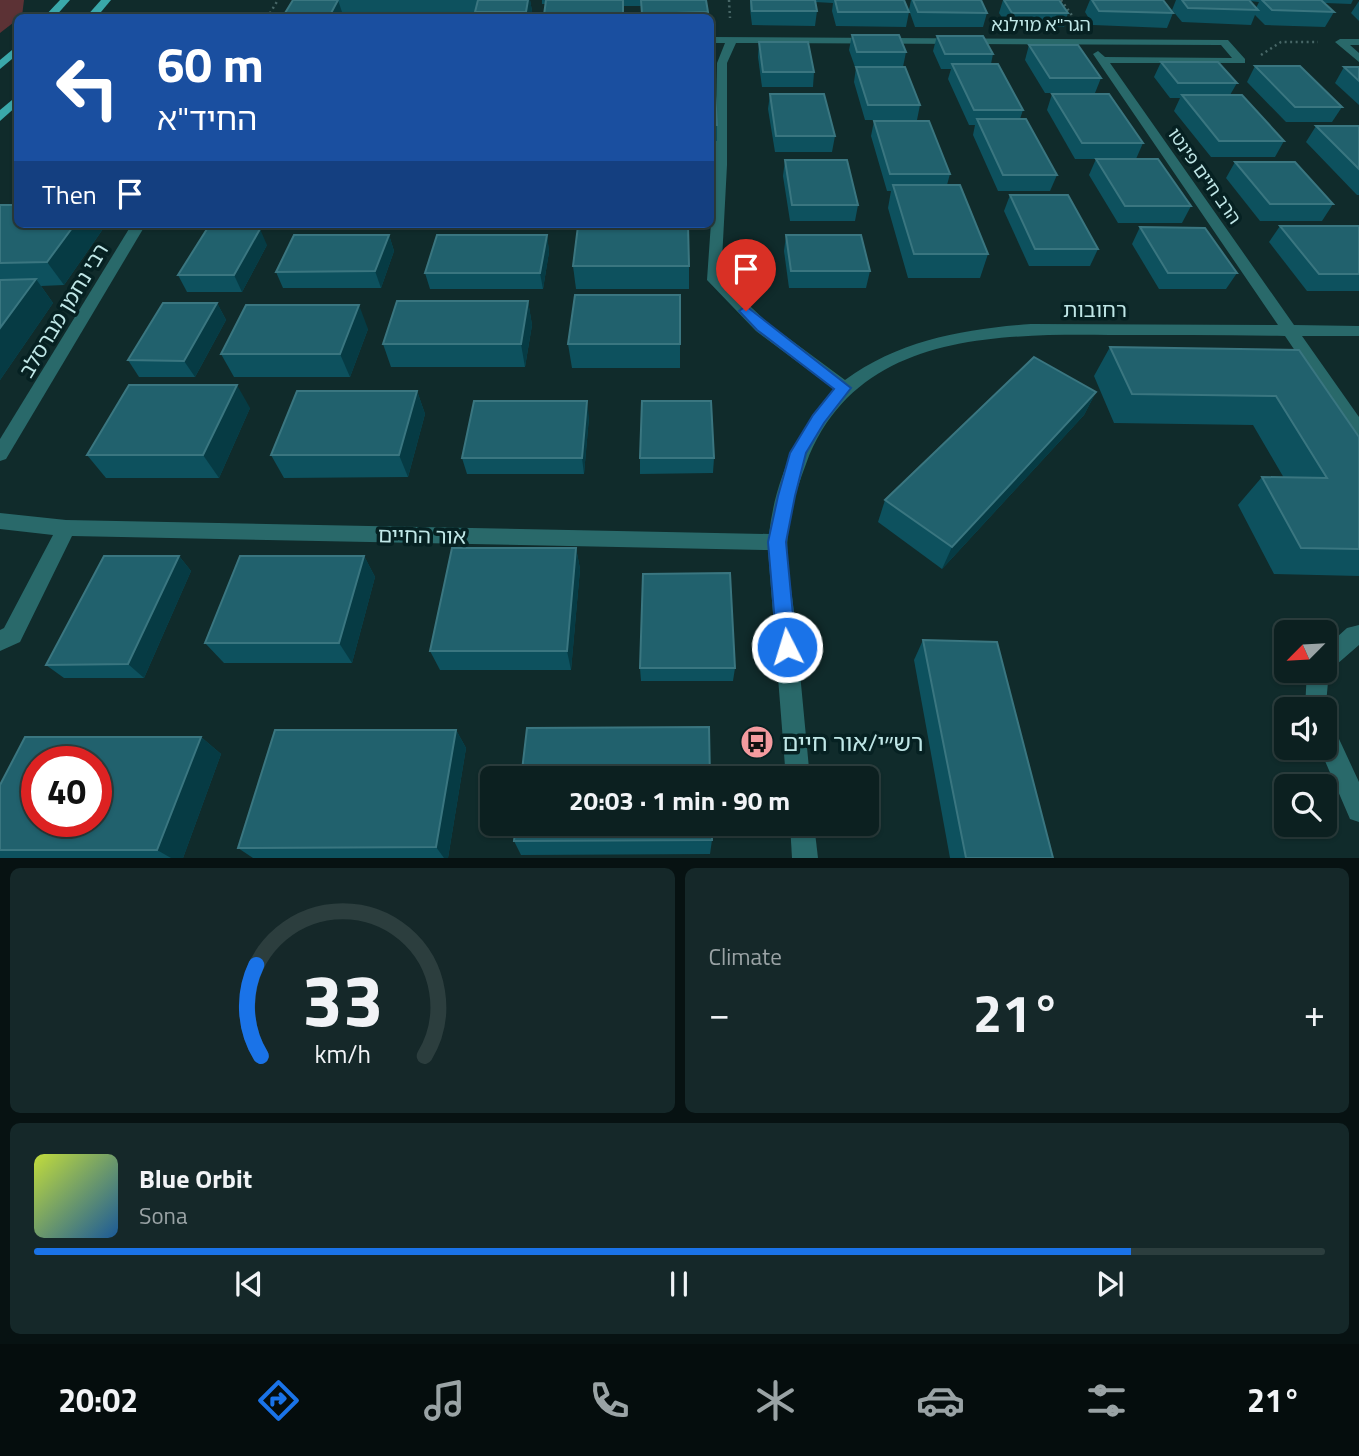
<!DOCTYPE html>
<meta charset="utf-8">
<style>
:root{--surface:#0c2020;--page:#152829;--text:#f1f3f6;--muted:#9aa3a5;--line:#2c3e3e;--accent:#1a73e8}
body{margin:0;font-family:"Titillium Web","Noto Sans Hebrew",sans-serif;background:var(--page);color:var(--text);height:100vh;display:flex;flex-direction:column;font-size:26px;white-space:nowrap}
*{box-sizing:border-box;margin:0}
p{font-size:23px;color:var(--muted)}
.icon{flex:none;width:38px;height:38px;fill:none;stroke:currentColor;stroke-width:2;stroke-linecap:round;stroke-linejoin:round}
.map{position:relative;height:858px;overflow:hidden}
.details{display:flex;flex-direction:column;gap:10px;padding:10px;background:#071212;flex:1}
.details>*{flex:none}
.banner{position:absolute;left:14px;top:14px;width:700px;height:214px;border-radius:10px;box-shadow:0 2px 5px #0004,0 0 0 2px var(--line);background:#1a4fa0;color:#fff;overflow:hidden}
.needle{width:46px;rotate:246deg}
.controls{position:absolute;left:1274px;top:620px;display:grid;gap:14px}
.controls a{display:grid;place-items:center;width:63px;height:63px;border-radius:10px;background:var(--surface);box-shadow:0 2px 5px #0004,0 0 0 2px var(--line);font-size:35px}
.speed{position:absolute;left:21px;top:746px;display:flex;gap:14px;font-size:35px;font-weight:700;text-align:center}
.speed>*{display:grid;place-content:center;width:91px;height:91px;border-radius:50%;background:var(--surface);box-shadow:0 2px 5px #0004,0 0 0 2px var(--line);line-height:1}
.speed .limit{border:10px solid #d22;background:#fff;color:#111}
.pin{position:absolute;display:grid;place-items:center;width:60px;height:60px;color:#fff;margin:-72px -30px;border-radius:50% 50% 50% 0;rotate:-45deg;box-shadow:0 0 7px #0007}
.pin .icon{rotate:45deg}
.me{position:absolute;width:77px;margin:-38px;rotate:355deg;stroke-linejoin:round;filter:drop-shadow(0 0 5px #0008)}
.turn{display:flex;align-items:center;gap:24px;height:147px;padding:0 28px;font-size:32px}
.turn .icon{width:91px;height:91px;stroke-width:2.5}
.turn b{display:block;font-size:49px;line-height:60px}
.then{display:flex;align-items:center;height:66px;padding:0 28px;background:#0003;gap:14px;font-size:26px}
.big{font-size:52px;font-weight:700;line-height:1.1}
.details .tile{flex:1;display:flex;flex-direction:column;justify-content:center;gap:10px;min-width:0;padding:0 24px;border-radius:10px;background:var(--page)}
.details .dial{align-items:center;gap:0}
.dial svg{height:182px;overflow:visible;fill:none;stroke:var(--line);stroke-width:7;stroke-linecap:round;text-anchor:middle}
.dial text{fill:var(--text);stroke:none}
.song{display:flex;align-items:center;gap:21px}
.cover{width:84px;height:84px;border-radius:10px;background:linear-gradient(135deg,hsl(70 70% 55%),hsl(210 70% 35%))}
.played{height:7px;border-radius:4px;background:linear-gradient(90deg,var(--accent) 85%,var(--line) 85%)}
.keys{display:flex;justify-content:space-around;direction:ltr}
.heat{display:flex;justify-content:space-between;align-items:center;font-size:38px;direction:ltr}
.details .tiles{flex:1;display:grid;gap:10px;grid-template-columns:1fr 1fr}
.tile:last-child{grid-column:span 2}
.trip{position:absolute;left:480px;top:766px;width:399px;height:70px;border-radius:10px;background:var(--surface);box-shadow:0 2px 5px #0004,0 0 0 2px var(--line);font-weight:700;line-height:70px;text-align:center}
.menu{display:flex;height:112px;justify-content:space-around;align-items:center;background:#050d0d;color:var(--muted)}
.menu .icon{width:49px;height:49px}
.menu .selected{color:var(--accent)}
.menu b{font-size:32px;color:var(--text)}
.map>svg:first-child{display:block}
</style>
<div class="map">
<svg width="1359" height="858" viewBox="0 0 1359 858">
<rect width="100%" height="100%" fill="#102b2b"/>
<polygon fill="#5c3235" points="0,0 24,0 22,16 0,33"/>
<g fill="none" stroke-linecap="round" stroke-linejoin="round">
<g stroke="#486767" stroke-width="2.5" stroke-dasharray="2 3.5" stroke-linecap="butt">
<polyline points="729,0 730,18"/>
<polyline points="1061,0 1076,21"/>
<polyline points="267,18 278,0"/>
<polyline points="1261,55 1281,42 1318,42"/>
</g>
<g fill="#29696a" fill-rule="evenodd">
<path d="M710,37L1228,40L1245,59V63H1110L1294,325L1359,326V336H1302L1359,417V438L1353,436L1285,336C1226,335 1168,335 1109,335C993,334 854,334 806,464C798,485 791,507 788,530C785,560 792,591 795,620C800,673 805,726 810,779H786L768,550L72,536L20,642L0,651V630L4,628L53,535L0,529V513L66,520L769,534C775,481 798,427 835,390L756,331L707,280L715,165L717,63L725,43H710ZM736,43L1221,45L1232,58L1105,57L1098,51L1093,54L1278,325L1031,324C964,329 900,340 845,380L768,323L721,279L727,165V63Z"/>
<polygon points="1359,39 1359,45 1350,45 1359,53 1359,62 1335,42 1340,39"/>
<polygon points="132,224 146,224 6,459 0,461 0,439"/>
<polygon points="1359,625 1359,645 1329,671 1325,715 1325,709 1305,709 1307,670 1325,670 1325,648 1347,628"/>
<polygon points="1325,722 1333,726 1359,782 1359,822 1350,819 1319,747 1325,747"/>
<polygon points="790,824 814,824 818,858 792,858"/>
</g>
<g fill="#3aa8aa" fill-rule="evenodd">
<polygon points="60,0 70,0 54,18 43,18"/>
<polygon points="101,0 111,0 96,18 85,18"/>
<polygon points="18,45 18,54 0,69 0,60"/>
<polygon points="18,95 18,105 0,121 0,110"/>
</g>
</g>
<g fill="#0d515e" fill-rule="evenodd">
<polygon points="293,0 530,0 532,11 531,18 282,18"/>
<polygon points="542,0 706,0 708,18 642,18 641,6 624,6 624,18 544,18 546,4 542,4"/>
<polygon points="749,0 904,0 909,12 906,27 836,26 832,11 833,3 815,2 817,11 815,26 752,25 750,9 750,0"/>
<polygon points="911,0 981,0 987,13 983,27 915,27 909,10"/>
<polygon points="1003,0 1059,0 1068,13 1064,27 1008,27 999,13"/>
<polygon points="1090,0 1163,0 1173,13 1167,28 1093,25 1085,12"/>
<path d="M1176,0H1353L1351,4L1325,3L1334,12L1325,27L1265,25L1255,15L1251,25L1182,22L1172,10ZM1250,1L1259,2L1256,8Z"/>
<polygon points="1359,1 1359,21 1351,13"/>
<polygon points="852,35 906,52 903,67 920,105 917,120 865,120 854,82 856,67 855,67 849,50"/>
<polygon points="937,36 993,54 991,64 1023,110 1020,119 1057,175 1050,191 998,191 973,135 975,125 969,125 948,79 951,69 941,69 933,51"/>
<polygon points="759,42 814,72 813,87 762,87 758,57"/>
<polygon points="1029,45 1101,78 1095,93 1045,93 1025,60"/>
<polygon points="1161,62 1237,83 1230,95 1284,141 1275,157 1211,157 1174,111 1180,98 1170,98 1154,77"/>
<polygon points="1255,66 1342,107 1332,122 1286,122 1247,82"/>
<polygon points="1344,67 1359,67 1359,105 1335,83"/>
<polygon points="770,94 835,136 832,152 775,152 768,109"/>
<polygon points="1052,94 1143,143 1136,159 1075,159 1047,110"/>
<polygon points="710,95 717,125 717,141 710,141"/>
<polygon points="874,121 950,174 947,185 988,254 980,278 908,278 888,208 891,191 887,191 871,136"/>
<polygon points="1316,126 1359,126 1359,195 1357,195 1306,142"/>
<polygon points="1096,159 1191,206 1182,223 1118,223 1089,175"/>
<polygon points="785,160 858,205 855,221 790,221 783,176"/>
<polygon points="1235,162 1333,204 1322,221 1260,221 1226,178"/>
<polygon points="1010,195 1098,249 1090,266 1029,266 1004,211"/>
<polygon points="0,205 105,226 64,285 41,286 53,303 0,380"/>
<polygon points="1280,226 1359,226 1359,291 1307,291 1269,242"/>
<polygon points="1140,227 1237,273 1226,289 1159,289 1132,244"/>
<polygon points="389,235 394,251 381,288 283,288 276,272"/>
<polygon points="547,235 549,252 543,289 430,289 425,273"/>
<polygon points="786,235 870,271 866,288 789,288 784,251"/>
<polygon points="267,245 242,292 187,292 178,275"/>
<polygon points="573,266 689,266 689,289 576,289"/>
<polygon points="680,295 680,368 572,368 568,344"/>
<polygon points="528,301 532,325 525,367 391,367 383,344"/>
<polygon points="217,303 226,320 195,377 139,377 128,360"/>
<polygon points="368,329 350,377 234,377 221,354"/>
<polygon points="1110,347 1299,350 1359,437 1359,576 1274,574 1238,505 1262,477 1284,478 1253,425 1114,423 1094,376"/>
<polygon points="417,391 425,414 408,477 284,478 271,455"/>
<polygon points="1096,392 1084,415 942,569 878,522 885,500"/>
<polygon points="250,408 219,478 106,478 87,455"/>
<polygon points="589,417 584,474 467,474 462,458"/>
<polygon points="640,458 714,458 713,473 640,474"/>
<polygon points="576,548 580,569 571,670 440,670 430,651"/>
<polygon points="179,556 191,571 144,678 64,678 46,665"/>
<polygon points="364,556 375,577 352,663 224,663 205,643"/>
<polygon points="923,640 1053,858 950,858 914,660"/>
<polygon points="640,668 735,668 733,681 641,681"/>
<polygon points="456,730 466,748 448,858 253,858 238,848"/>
<polygon points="201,737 221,754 183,858 0,858 0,785"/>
<polygon points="712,840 710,854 521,855 514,841"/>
</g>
<g fill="#063b44">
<polygon points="338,0 344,18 329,18"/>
<polygon points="528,0 530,0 532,11 531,18 526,18 526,12"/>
<polygon points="75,224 103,224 105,226 64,285 47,262"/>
<polygon points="260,229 267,245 242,292 234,275"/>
<polygon points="389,235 394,251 381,288 375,271"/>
<polygon points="547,235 549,252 543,289 540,273"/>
<polygon points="36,279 53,303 0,380 0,328"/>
<polygon points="528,301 532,325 525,367 521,344"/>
<polygon points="217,303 226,320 195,377 184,361"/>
<polygon points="359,305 368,329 350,377 340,354"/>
<polygon points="237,385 250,408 219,478 203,455"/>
<polygon points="417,391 425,414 408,477 399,455"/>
<polygon points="1096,392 1084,415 942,569 952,547"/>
<polygon points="587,401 589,417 584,474 582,458"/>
<polygon points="576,548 580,569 571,670 567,651"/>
<polygon points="179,556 191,571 144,678 128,664"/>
<polygon points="364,556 375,577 352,663 339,643"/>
<polygon points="456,730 466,748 448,858 444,858 436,847"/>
<polygon points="201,737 221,754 183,858 171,858 157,850"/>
</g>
<g fill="#21616d" stroke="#3a7680" stroke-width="2" fill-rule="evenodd">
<polygon points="293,0 338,0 329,17 282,18"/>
<polygon points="478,0 528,0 526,12 475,12"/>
<polygon points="546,0 623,0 623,13 544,15"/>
<polygon points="641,0 706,0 708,12 642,14"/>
<polygon points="751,0 815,0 817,11 752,11"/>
<polygon points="835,0 904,0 909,12 838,12"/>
<polygon points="913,0 981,0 987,13 918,12"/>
<polygon points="1004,0 1059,0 1068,13 1012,13"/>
<polygon points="1092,0 1163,0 1173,13 1099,11"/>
<polygon points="1182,0 1249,0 1258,10 1188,8"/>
<polygon points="1262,0 1321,0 1334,12 1272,10"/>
<polygon points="852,35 899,35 906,52 857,52"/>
<polygon points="937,36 983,36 993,54 945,54"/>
<polygon points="759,42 808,42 814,72 763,72"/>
<polygon points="1029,45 1078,45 1101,78 1050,78"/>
<polygon points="1161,62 1218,62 1237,83 1178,83"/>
<polygon points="952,64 998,64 1023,110 974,110"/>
<polygon points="1255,66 1300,66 1342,107 1295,107"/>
<polygon points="856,67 905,67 920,105 868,105"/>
<polygon points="1344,67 1359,67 1359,81"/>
<polygon points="770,94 824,94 835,136 776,136"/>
<polygon points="1052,94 1109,94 1143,143 1082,143"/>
<polygon points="710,95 715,95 717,125 710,125"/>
<polygon points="1182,95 1242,95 1284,141 1219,141"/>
<polygon points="977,119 1026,119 1057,175 1003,175"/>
<polygon points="874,121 929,121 950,174 890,174"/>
<polygon points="1316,126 1359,126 1359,169"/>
<polygon points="1096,159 1158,159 1191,206 1125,206"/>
<polygon points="785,160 847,160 858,205 792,205"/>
<polygon points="1235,162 1295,162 1333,204 1270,204"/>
<polygon points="893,185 960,185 988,254 914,254"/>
<polygon points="1010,195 1068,195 1098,249 1035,249"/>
<polygon points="0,205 18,205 18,224 75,224 47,262 0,263"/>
<polygon points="688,225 689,266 573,266 578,226"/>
<polygon points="1280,226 1359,226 1359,274 1319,274"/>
<polygon points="1140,227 1205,228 1237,273 1168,273"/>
<polygon points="207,229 260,229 234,275 178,275"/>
<polygon points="294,235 389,235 375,271 276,272"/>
<polygon points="437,235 547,235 540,273 425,273"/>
<polygon points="786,235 861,235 870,271 791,271"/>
<polygon points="36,279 0,328 0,280"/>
<polygon points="575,295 680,295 680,344 568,344"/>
<polygon points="397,301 528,301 521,344 383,344"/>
<polygon points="163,303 217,303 184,361 128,360"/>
<polygon points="246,305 359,305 340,354 221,354"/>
<polygon points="1110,347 1299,350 1359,437 1359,549 1301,548 1262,477 1327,478 1276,396 1132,394"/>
<polygon points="1034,357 1096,392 952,547 885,500"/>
<polygon points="129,385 237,385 203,455 87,455"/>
<polygon points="297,391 417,391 399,455 271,455"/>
<polygon points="474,401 587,401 582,458 462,458"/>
<polygon points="642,401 711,401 714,458 640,458"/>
<polygon points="452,548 576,548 567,651 430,651"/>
<polygon points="104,556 179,556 128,664 46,665"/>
<polygon points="240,556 364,556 339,643 205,643"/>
<polygon points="730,573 735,668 640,668 643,574"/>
<polygon points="923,640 997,642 1053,858 966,858"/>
<polygon points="709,727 710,779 521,779 527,728"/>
<polygon points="275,730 456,730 436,847 238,848"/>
<path d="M25,737H201L157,850H0V785ZM37,761H96V821H37Z"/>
<polygon points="516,824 712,824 712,840 514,841"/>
</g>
<polygon fill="#1a73e8" stroke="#114b97" stroke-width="2" points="746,306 851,388 824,423 806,453 795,496 786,542 796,647 794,654 787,656 780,654 777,647 768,542 778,496 790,453 813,415 834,389 757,330 739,311"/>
<defs>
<symbol id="bus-disc" viewBox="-11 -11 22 22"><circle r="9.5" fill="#f49b9f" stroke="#062122"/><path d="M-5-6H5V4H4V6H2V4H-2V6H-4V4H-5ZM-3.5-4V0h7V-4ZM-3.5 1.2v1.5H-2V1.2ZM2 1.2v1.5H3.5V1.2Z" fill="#111"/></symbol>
</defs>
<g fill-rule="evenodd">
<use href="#bus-disc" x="738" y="723" width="38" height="38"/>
</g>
<g text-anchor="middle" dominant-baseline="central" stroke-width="7" stroke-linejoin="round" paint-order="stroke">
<g font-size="18" fill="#c0e7e7" stroke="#062122">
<text x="1041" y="24">הגר"א מוילנא</text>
<text transform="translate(1205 176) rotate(55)">הרב חיים פינטו</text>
</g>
<g font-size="21" fill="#c0e7e7" stroke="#062122">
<text x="1095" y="309">רחובות</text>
<text transform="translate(63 310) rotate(-59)">רבי נחמן מברסלב</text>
<text transform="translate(422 535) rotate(1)">אור החיים</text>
</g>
<g font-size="24" fill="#c0e7e7" stroke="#062122" text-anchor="start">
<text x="782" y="742">רש״י/אור חיים</text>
</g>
</g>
</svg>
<div class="controls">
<a><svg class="needle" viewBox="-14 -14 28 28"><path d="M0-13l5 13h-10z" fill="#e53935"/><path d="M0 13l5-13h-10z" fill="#9aa3a5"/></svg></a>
<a><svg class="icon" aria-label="sound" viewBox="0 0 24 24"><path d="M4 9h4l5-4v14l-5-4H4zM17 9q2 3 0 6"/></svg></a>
<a><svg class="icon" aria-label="search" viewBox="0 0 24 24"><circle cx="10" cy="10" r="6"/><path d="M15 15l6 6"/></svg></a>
</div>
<div class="speed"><div class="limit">40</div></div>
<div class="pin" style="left:746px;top:311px;background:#d93025"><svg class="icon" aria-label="arrive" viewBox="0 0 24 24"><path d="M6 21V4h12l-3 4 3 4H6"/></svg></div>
<svg class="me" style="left:787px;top:647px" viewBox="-20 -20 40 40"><circle r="17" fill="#1a73e8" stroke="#fff" stroke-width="3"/><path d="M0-11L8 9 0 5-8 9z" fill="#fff"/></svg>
<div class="trip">20:03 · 1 min · 90 m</div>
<div class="banner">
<div class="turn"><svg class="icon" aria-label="left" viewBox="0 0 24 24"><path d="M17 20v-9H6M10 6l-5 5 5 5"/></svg><div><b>60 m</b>החיד&quot;א</div></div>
<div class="then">Then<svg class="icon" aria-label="arrive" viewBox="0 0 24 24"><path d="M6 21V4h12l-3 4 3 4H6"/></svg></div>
</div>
</div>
<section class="details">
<div class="tiles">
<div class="tile dial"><svg viewBox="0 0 100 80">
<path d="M14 69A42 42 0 1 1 86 69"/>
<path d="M14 69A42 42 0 0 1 12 29" stroke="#1a73e8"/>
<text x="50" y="56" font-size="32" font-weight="700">33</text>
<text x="50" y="72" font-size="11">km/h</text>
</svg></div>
<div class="tile"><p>Climate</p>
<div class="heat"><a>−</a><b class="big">21°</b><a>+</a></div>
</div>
<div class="tile">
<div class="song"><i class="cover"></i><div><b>Blue Orbit</b><p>Sona</p></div></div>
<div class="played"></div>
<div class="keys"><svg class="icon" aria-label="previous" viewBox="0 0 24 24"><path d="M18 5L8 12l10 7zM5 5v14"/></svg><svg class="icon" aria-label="pause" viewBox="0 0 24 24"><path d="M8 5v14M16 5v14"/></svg><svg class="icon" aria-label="next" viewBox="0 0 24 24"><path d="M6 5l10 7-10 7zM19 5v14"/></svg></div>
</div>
</div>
</section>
<nav class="menu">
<b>20:02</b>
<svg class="icon selected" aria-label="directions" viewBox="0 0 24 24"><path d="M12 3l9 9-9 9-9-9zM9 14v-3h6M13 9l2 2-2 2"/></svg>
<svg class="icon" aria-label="music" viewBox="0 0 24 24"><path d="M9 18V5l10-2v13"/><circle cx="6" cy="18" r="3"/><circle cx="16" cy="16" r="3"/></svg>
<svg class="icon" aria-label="phone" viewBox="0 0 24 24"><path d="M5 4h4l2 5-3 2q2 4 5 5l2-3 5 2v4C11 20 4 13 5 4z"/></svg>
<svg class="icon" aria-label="climate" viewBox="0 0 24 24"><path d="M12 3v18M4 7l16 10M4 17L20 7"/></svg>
<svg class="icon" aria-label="car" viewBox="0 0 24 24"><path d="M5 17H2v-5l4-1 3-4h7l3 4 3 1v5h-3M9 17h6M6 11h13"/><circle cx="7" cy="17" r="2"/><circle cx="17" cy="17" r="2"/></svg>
<svg class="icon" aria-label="filters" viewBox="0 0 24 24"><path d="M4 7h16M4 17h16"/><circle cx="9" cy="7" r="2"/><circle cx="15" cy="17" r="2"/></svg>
<b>21°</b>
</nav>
